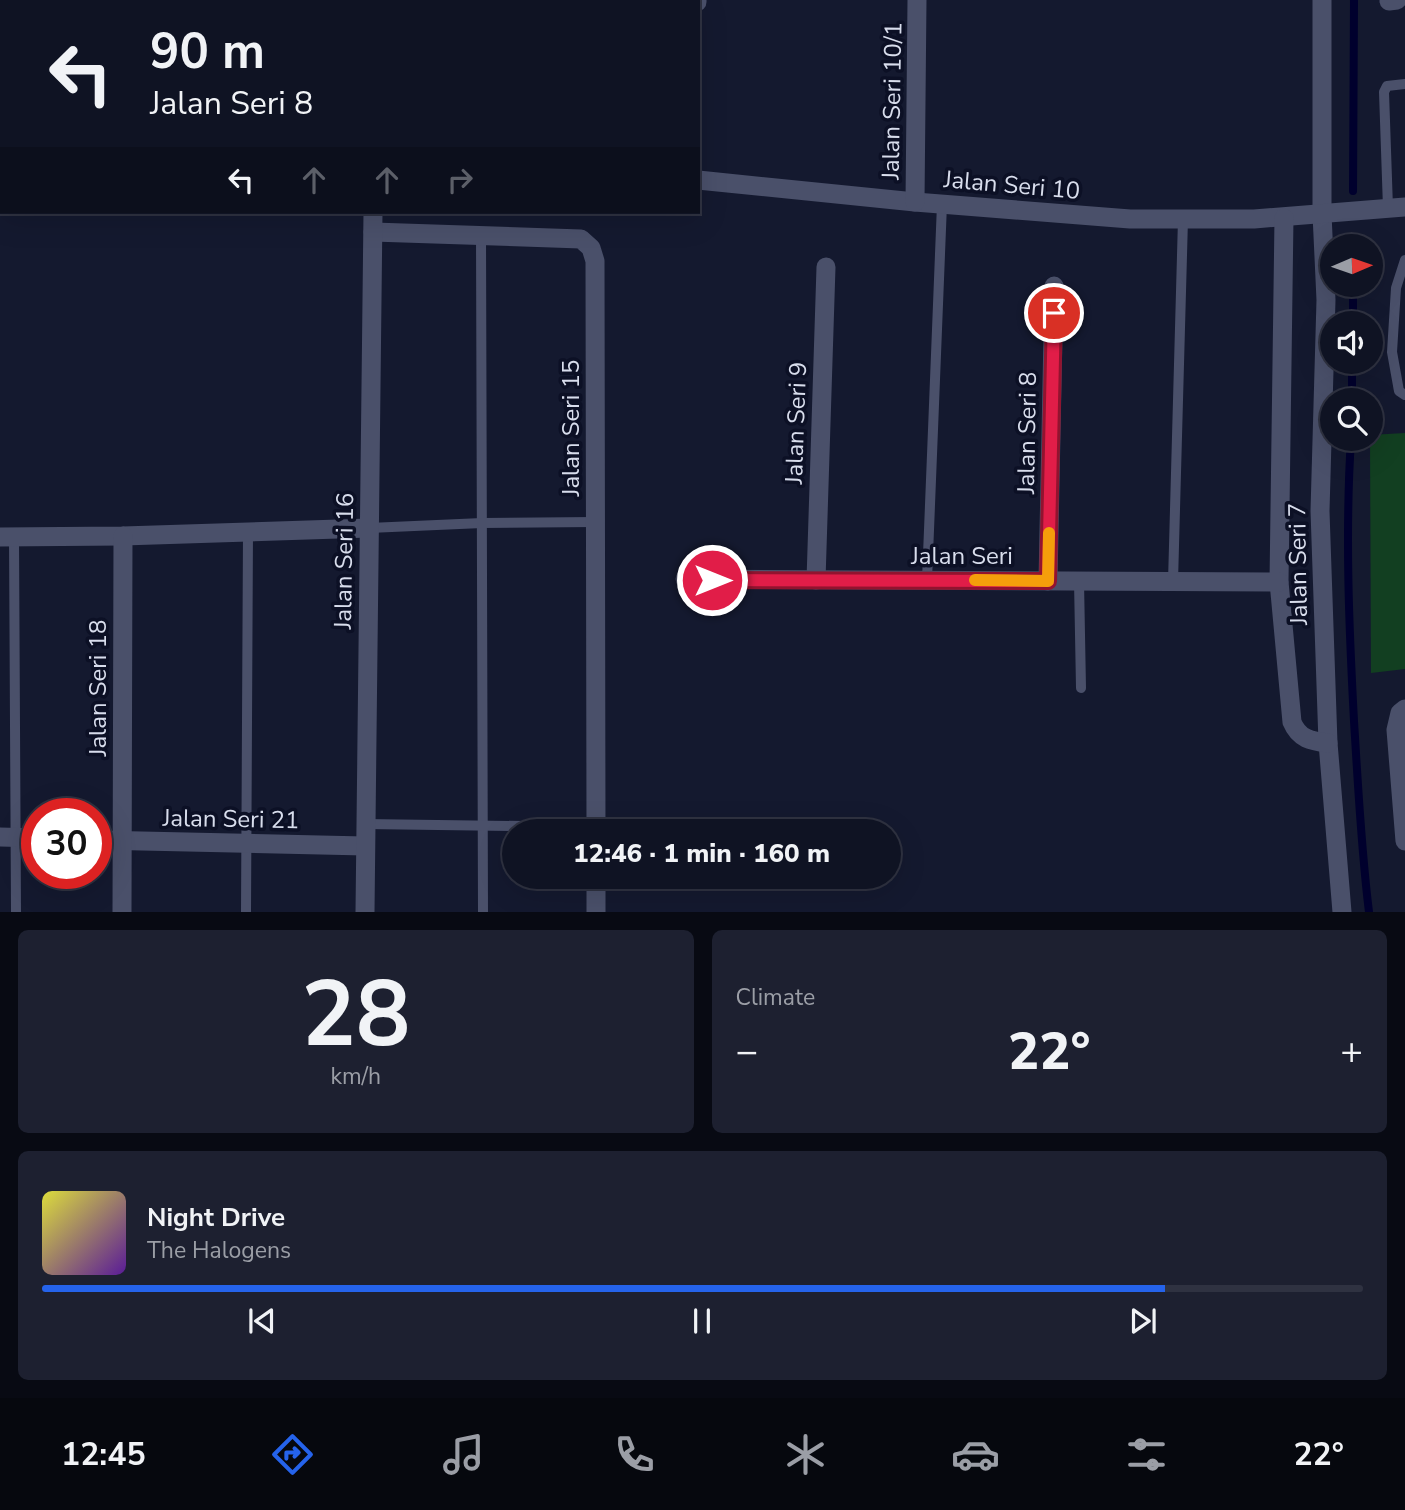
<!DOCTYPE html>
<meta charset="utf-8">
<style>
:root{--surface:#0f1323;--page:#1d2030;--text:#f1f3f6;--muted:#9b9ea6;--line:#2f3241;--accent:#2563eb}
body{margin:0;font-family:"Nunito Sans",sans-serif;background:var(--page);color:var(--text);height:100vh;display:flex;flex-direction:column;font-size:26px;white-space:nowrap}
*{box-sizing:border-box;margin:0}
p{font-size:23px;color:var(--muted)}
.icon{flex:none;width:38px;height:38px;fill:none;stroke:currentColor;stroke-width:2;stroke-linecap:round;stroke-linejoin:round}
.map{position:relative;height:912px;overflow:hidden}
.details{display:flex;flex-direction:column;gap:18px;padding:18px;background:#080a13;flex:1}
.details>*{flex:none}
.hud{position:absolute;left:0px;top:0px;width:700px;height:214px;box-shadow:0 7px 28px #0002,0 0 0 2px var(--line);background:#0f1323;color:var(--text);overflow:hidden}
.needle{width:46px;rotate:88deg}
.fabs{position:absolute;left:1320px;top:234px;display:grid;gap:14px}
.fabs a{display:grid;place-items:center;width:63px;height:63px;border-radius:50%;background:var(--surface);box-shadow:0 7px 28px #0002,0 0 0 2px var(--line);font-size:35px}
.speed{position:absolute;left:21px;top:798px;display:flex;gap:14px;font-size:35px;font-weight:700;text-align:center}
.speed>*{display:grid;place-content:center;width:91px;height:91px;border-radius:50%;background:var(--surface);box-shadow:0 7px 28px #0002,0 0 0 2px var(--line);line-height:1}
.speed .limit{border:10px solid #d22;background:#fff;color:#111}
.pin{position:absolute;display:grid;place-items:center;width:60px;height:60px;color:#fff;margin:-30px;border:4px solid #fff;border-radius:50%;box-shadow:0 2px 7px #0007}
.me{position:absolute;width:77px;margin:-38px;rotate:90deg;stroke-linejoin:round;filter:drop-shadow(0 0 5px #0008)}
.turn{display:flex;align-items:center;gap:24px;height:147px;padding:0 35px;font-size:32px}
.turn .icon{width:91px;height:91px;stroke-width:2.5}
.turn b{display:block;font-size:49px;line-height:60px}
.lanes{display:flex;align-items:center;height:66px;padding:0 35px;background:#0003;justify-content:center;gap:35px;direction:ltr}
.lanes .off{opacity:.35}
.big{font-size:52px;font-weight:800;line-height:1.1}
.details .widget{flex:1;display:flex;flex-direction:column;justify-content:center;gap:10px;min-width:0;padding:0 24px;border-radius:10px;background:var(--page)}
.details .dial{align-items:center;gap:0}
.dial b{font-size:91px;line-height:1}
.song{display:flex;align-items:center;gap:21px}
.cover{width:84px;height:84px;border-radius:10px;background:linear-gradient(135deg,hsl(60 70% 55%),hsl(270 70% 35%))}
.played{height:7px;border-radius:4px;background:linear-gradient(90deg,var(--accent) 85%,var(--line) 85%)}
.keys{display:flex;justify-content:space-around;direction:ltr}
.heat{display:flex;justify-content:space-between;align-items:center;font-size:38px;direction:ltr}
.details .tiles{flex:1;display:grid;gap:18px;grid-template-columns:1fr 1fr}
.widget:last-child{grid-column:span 2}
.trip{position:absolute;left:502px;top:819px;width:399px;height:70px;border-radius:35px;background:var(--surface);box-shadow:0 7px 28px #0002,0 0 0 2px var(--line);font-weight:800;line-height:70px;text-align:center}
.tab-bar{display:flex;height:112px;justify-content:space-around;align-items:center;background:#06080e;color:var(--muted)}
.tab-bar .icon{width:49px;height:49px}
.tab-bar .selected{color:var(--accent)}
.tab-bar b{font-size:32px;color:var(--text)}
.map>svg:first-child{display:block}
</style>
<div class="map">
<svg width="1405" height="912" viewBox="0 0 1405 912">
<rect width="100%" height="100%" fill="#14192f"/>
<polygon fill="#123f21" points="1405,433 1405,669 1371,673 1370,439 1370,435"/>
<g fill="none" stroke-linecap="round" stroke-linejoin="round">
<g stroke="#00002d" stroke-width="8">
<polyline points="1353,191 1354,0"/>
<polyline points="1353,247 1353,238"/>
<polyline points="1353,324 1353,285"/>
<polyline points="1352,401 1352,362"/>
<path d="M1351,439C1345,533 1349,627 1354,721C1358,784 1361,848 1369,912"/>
</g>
<g stroke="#4a506a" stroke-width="10">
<polyline points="150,2 150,0"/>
<polyline points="0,165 2,165"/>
<polyline points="1388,208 1384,92 1387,86 1405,84"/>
<polyline points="481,235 483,912"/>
<polyline points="1405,260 1396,288 1392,352 1399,391 1405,395"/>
<polyline points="369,528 482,523 595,522"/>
<polyline points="14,537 16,912"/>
<polyline points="927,580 942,204"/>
<polyline points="1079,581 1081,688"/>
<polyline points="1173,582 1183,219"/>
<polyline points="365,824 596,827"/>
<polyline points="246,912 248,532"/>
</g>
<g stroke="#4a506a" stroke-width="19">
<polyline points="32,0 32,2"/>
<polyline points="267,0 267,2"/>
<polyline points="618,0 618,2"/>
<polyline points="1322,0 1322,214 1326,300 1320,511 1328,743 1342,912"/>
<polyline points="1389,1 1397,0"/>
<polyline points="697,2 697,0"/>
<polyline points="698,180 915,202 1130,219 1254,219 1405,207"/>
<polyline points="915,202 917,0"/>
<path d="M1284,218L1279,582L1292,722C1299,739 1311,741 1328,743"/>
<polyline points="373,232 581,239 591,248 595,261 596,831"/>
<polyline points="0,537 123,536 369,528"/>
<polyline points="685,579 1279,582"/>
<polyline points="816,580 826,267"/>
<polyline points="1048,581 1054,286"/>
<polyline points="1405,709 1400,713 1396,730 1405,841"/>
<polyline points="0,837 37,838"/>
<polyline points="96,840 365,846"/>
<polyline points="596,877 596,912"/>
<polyline points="122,912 123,536"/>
<polyline points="365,912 373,212"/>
</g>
</g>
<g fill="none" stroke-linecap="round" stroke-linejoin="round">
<defs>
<polyline id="route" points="712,580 1048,581 1054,313"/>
</defs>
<use href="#route" stroke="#92132f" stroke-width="18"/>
<use href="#route" stroke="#e11d48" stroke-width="12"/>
<polyline stroke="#f59e0b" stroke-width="12" points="975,580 1048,581 1049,533"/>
</g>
<g text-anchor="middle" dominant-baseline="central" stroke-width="7" stroke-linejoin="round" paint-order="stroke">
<g font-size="24" fill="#d8ddec" stroke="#0c1025">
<text transform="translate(892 101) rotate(-89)">Jalan Seri 10/1</text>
<text transform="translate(1012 185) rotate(5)">Jalan Seri 10</text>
<text transform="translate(796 423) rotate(-88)">Jalan Seri 9</text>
<text transform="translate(571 428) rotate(-90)">Jalan Seri 15</text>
<text transform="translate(1027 433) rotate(-89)">Jalan Seri 8</text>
<text x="962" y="556">Jalan Seri</text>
<text transform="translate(344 561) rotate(-89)">Jalan Seri 16</text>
<text transform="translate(1298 564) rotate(-91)">Jalan Seri 7</text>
<text transform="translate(98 688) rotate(-90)">Jalan Seri 18</text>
<text transform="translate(231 819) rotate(1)">Jalan Seri 21</text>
</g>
</g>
</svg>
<div class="fabs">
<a><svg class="needle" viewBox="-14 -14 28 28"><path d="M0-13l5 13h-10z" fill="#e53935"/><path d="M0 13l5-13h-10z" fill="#9b9ea6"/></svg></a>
<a><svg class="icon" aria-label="sound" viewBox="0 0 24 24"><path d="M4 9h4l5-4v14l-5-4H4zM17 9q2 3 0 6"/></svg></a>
<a><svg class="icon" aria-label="search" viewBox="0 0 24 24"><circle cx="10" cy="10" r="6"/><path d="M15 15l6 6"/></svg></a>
</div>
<div class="speed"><div class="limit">30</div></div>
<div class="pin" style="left:1054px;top:313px;background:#d93025"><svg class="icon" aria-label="arrive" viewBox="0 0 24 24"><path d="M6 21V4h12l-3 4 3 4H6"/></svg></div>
<svg class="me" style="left:712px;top:580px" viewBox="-20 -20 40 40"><circle r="17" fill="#e11d48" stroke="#fff" stroke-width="3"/><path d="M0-11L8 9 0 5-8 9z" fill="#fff"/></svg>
<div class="trip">12:46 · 1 min · 160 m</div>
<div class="hud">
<div class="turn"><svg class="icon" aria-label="left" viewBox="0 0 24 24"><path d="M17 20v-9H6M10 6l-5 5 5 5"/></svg><div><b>90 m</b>Jalan Seri 8</div></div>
<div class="lanes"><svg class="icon" aria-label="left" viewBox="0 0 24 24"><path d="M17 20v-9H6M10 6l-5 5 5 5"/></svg><svg class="icon off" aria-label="ahead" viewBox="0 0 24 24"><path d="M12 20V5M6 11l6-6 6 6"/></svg><svg class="icon off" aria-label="ahead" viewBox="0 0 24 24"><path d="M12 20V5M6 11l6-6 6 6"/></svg><svg class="icon off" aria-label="right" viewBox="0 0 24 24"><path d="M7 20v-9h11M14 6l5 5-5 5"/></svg></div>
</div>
</div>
<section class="details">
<div class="tiles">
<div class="widget dial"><b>28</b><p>km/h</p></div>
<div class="widget"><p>Climate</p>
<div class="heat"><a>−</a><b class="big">22°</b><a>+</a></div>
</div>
<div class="widget">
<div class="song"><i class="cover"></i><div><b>Night Drive</b><p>The Halogens</p></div></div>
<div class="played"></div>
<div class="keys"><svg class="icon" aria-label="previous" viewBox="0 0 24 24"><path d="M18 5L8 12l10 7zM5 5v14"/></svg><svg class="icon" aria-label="pause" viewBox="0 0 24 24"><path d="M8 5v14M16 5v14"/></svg><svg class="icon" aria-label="next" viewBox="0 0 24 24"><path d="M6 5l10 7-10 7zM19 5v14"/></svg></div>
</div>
</div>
</section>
<nav class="tab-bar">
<b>12:45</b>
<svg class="icon selected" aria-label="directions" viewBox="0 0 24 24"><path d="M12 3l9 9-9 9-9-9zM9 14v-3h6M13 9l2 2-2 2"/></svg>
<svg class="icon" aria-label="music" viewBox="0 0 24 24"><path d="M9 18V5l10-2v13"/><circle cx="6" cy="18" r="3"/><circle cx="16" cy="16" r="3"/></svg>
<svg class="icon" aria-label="phone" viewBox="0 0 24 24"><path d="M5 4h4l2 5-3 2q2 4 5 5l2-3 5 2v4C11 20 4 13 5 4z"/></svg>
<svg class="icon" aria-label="climate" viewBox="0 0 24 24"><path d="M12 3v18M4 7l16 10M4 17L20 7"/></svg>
<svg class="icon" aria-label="car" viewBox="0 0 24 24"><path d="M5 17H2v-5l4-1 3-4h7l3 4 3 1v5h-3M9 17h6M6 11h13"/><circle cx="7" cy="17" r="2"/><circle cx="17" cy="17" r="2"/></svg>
<svg class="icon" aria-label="filters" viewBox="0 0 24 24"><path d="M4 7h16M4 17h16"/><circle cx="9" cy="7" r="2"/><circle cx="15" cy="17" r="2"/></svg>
<b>22°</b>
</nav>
